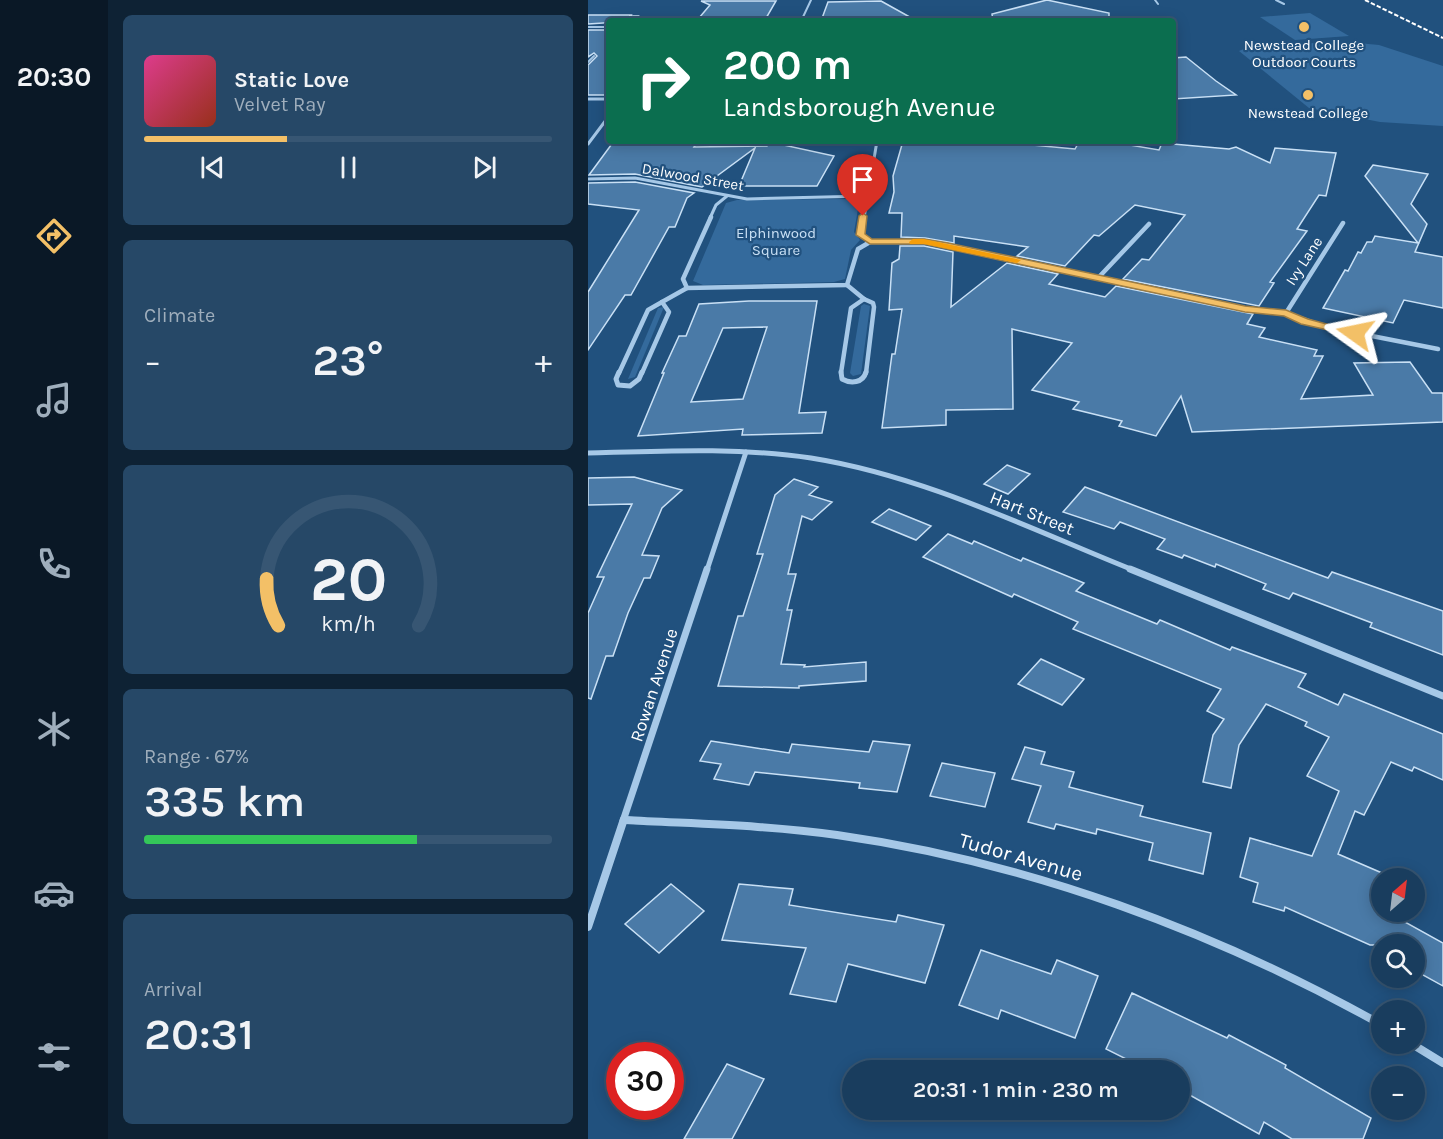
<!DOCTYPE html>
<meta charset="utf-8">
<style>
:root{--surface:#193d5e;--page:#264867;--text:#f1f3f6;--muted:#9faebc;--line:#375673;--accent:#f3c067}
body{margin:0;font-family:Karla,sans-serif;background:var(--page);color:var(--text);height:100vh;display:flex;flex-direction:column;font-size:22px;white-space:nowrap}
*{box-sizing:border-box;margin:0}
p{font-size:20px;color:var(--muted)}
.icon{flex:none;width:33px;height:33px;fill:none;stroke:currentColor;stroke-width:2;stroke-linecap:round;stroke-linejoin:round}
.map{position:relative;flex:1;overflow:hidden}
.details{display:flex;flex-direction:column;gap:15px;padding:15px;background:#0e2234;width:480px}
.details>*{flex:none}
.banner{position:absolute;left:18px;top:18px;width:570px;height:126px;border-radius:6px;box-shadow:0 3px 15px #0003,0 0 0 2px var(--line);background:#0b6e4f;color:#fff;overflow:hidden}
.needle{width:39px;rotate:28deg}
.fabs{position:absolute;left:783px;top:868px;display:grid;gap:12px}
.fabs a{display:grid;place-items:center;width:54px;height:54px;border-radius:50%;background:var(--surface);box-shadow:0 3px 15px #0003,0 0 0 2px var(--line);font-size:30px}
.speed{position:absolute;left:18px;top:1042px;display:flex;gap:12px;font-size:30px;font-weight:700;text-align:center}
.speed>*{display:grid;place-content:center;width:78px;height:78px;border-radius:50%;background:var(--surface);box-shadow:0 3px 15px #0003,0 0 0 2px var(--line);line-height:1}
.speed .limit{border:9px solid #d22;background:#fff;color:#111}
.pin{position:absolute;display:grid;place-items:center;width:51px;height:51px;color:#fff;margin:-62px -26px;border-radius:50% 50% 50% 0;rotate:-45deg;box-shadow:0 0 6px #0007}
.pin .icon{rotate:45deg}
.me{position:absolute;width:66px;margin:-33px;rotate:282deg;stroke-linejoin:round;filter:drop-shadow(0 0 4px #0008)}
.turn{display:flex;align-items:center;gap:21px;height:126px;padding:0 18px;font-size:27px}
.turn .icon{width:78px;height:78px;stroke-width:2.5}
.turn b{display:block;font-size:42px;line-height:51px}
.big{font-size:45px;font-weight:600;line-height:1.1}
.details .card{flex:1;display:flex;flex-direction:column;justify-content:center;gap:9px;min-width:0;padding:0 21px;border-radius:9px;background:var(--page)}
.details .dial{align-items:center;gap:0}
.dial svg{height:156px;overflow:visible;fill:none;stroke:var(--line);stroke-width:7;stroke-linecap:round;text-anchor:middle}
.dial text{fill:var(--text);stroke:none}
.song{display:flex;align-items:center;gap:18px}
.cover{width:72px;height:72px;border-radius:9px;background:linear-gradient(135deg,hsl(330 70% 55%),hsl(10 70% 35%))}
.played{height:6px;border-radius:3px;background:linear-gradient(90deg,var(--accent) 35%,var(--line) 35%)}
.keys{display:flex;justify-content:space-around;direction:ltr}
.heat{display:flex;justify-content:space-between;align-items:center;font-size:33px;direction:ltr}
.charge{height:9px;border-radius:4px;background:linear-gradient(90deg,#34c759 67%,var(--line) 0)}
.trip{position:absolute;left:254px;top:1060px;width:348px;height:60px;border-radius:30px;background:var(--surface);box-shadow:0 3px 15px #0003,0 0 0 2px var(--line);font-weight:600;line-height:60px;text-align:center}
main{display:flex;flex:1;min-height:0}
.tabs{display:flex;flex-direction:column;width:108px;justify-content:space-around;align-items:center;background:#0a1826;color:var(--muted)}
.tabs .icon{width:42px;height:42px}
.tabs .current{color:var(--accent)}
.tabs b{font-size:27px;color:var(--text)}
.map>svg:first-child{display:block}
</style>
<main>
<nav class="tabs">
<b>20:30</b>
<svg class="icon current" aria-label="directions" viewBox="0 0 24 24"><path d="M12 3l9 9-9 9-9-9zM9 14v-3h6M13 9l2 2-2 2"/></svg>
<svg class="icon" aria-label="music" viewBox="0 0 24 24"><path d="M9 18V5l10-2v13"/><circle cx="6" cy="18" r="3"/><circle cx="16" cy="16" r="3"/></svg>
<svg class="icon" aria-label="phone" viewBox="0 0 24 24"><path d="M5 4h4l2 5-3 2q2 4 5 5l2-3 5 2v4C11 20 4 13 5 4z"/></svg>
<svg class="icon" aria-label="climate" viewBox="0 0 24 24"><path d="M12 3v18M4 7l16 10M4 17L20 7"/></svg>
<svg class="icon" aria-label="car" viewBox="0 0 24 24"><path d="M5 17H2v-5l4-1 3-4h7l3 4 3 1v5h-3M9 17h6M6 11h13"/><circle cx="7" cy="17" r="2"/><circle cx="17" cy="17" r="2"/></svg>
<svg class="icon" aria-label="filters" viewBox="0 0 24 24"><path d="M4 7h16M4 17h16"/><circle cx="9" cy="7" r="2"/><circle cx="15" cy="17" r="2"/></svg>
</nav>
<section class="details">
<div class="card">
<div class="song"><i class="cover"></i><div><b>Static Love</b><p>Velvet Ray</p></div></div>
<div class="played"></div>
<div class="keys"><svg class="icon" aria-label="previous" viewBox="0 0 24 24"><path d="M18 5L8 12l10 7zM5 5v14"/></svg><svg class="icon" aria-label="pause" viewBox="0 0 24 24"><path d="M8 5v14M16 5v14"/></svg><svg class="icon" aria-label="next" viewBox="0 0 24 24"><path d="M6 5l10 7-10 7zM19 5v14"/></svg></div>
</div>
<div class="card"><p>Climate</p>
<div class="heat"><a>−</a><b class="big">23°</b><a>+</a></div>
</div>
<div class="card dial"><svg viewBox="0 0 100 80">
<path d="M14 69A42 42 0 1 1 86 69"/>
<path d="M14 69A42 42 0 0 1 8 45" stroke="#f3c067"/>
<text x="50" y="56" font-size="32" font-weight="700">20</text>
<text x="50" y="72" font-size="11">km/h</text>
</svg></div>
<div class="card"><p>Range · 67%</p><b class="big">335 km</b><div class="charge"></div></div>
<div class="card"><p>Arrival</p><b class="big">20:31</b></div>
</section>
<div class="map">
<svg width="855" height="1139" viewBox="0 0 855 1139">
<rect width="100%" height="100%" fill="#21517e"/>
<g fill="#346a9c">
<polygon points="722,13 761,36 707,40 672,17"/>
<polygon points="759,42 791,45 855,66 855,126 792,122 721,108 651,51 665,45"/>
<polygon points="260,199 271,203 266,232 272,240 263,250 257,279 246,282 115,285 105,281 138,203 149,200"/>
<polygon points="276,304 282,306 273,374 265,376 262,373 273,306"/>
<polygon points="76,307 47,377 40,379 70,308"/>
</g>
<g fill="#4a7aa7" stroke="#c9e0f5" stroke-width="1.5" fill-rule="evenodd">
<polygon points="459,0 521,13 521,21 405,21 404,14"/>
<polygon points="113,1 188,1 177,20 158,21 149,17 133,21 111,18 122,5"/>
<polygon points="293,1 329,21 233,21 240,2"/>
<polygon points="0,15 43,15 42,16 50,16 45,21 0,24"/>
<polygon points="0,30 21,30 19,95 0,95 0,65 9,56 6,53 0,57"/>
<polygon points="598,57 628,81 648,95 585,99 585,58"/>
<polygon points="26,141 110,141 106,147 179,146 182,142 246,156 229,186 151,186 167,148 114,187 47,174 1,175"/>
<polygon points="315,141 402,141 487,149 491,142 527,145 530,143 571,150 574,143 641,149 648,147 682,163 687,148 748,153 738,196 731,195 709,229 719,231 682,282 686,283 671,306 535,279 554,259 561,260 597,215 547,205 511,236 506,235 477,266 429,256 440,247 366,236 366,243 337,238 313,237 314,213 301,213 306,192 305,176"/>
<polygon points="785,165 840,174 823,204 839,224 827,252 855,257 855,308 816,300 805,323 735,308 757,270 760,271 770,252 773,253 779,242 784,242 787,236 830,243 777,176"/>
<polygon points="47,182 106,193 99,198 87,227 81,227 43,295 37,295 0,350 0,292 51,210 0,204 0,183"/>
<polygon points="312,246 336,246 365,252 363,307 419,263 470,274 461,284 517,297 528,286 665,314 659,324 677,328 671,337 729,350 726,356 735,356 713,399 785,395 766,363 822,362 844,393 855,393 855,422 604,432 593,396 568,436 531,426 534,421 485,409 491,402 444,390 484,343 424,329 425,409 358,410 358,425 294,428 304,354 307,354 314,309 301,310 304,263 311,259"/>
<path d="M161,301H229L211,413L238,412L234,433L154,435L155,429L50,436L76,373H74L91,336H98L111,304ZM179,327L155,399L103,402L135,328Z"/>
<polygon points="419,465 442,474 420,494 396,484"/>
<polygon points="46,477 94,490 74,508 54,555 71,556 62,578 56,578 40,613 25,656 18,656 3,699 0,698 0,613 16,577 9,577 44,504 0,505 0,478"/>
<polygon points="206,479 230,487 221,495 244,502 224,520 214,516 200,574 208,574 199,610 204,610 193,664 217,665 216,667 278,662 278,681 211,686 211,688 130,686 150,616 155,616 175,554 169,554 187,495"/>
<polygon points="497,487 740,578 744,572 855,611 855,655 782,627 784,623 705,593 701,599 675,589 678,584 628,564 627,567 596,555 594,558 569,549 577,539 532,522 526,529 475,512"/>
<polygon points="301,509 343,526 328,540 284,522"/>
<polygon points="360,534 384,544 386,541 433,561 435,558 496,583 488,591 569,624 572,620 642,650 644,647 718,674 710,687 750,705 756,694 855,734 855,780 826,767 824,771 803,762 776,815 767,811 750,854 801,876 800,879 794,879 794,899 789,912 799,912 855,943 855,986 826,970 826,945 782,945 697,907 696,911 665,902 670,883 652,877 662,838 724,856 751,791 719,776 741,737 717,726 719,722 678,704 651,745 643,788 615,782 625,735 636,719 619,711 633,689 485,629 490,622 426,594 424,597 335,557"/>
<polygon points="453,659 496,679 474,705 430,684"/>
<polygon points="123,741 201,753 204,744 281,752 285,741 322,745 309,792 271,788 272,783 167,772 161,785 126,779 133,764 112,761"/>
<polygon points="437,747 457,752 453,764 486,772 481,787 555,806 552,816 623,833 615,874 561,860 565,843 509,829 508,834 468,824 466,829 440,822 453,786 424,779"/>
<polygon points="354,763 407,773 397,807 342,796"/>
<polygon points="83,884 116,911 71,953 37,924"/>
<polygon points="151,884 205,889 201,905 308,922 310,915 356,925 337,983 260,964 248,1002 202,994 218,948 134,940"/>
<polygon points="393,950 463,974 469,960 510,976 487,1038 413,1010 410,1019 371,1005"/>
<polygon points="544,993 639,1038 641,1035 698,1065 697,1068 783,1118 775,1139 704,1139 676,1122 671,1134 591,1089 591,1071 562,1071 518,1049"/>
<polygon points="139,1064 176,1079 144,1139 96,1139"/>
</g>
<g fill="none" stroke-linecap="round" stroke-linejoin="round">
<g stroke="#a6c8e7" stroke-width="2">
<polyline points="223,0 215,17 227,21"/>
<polyline points="567,0 570,4"/>
<polyline points="688,0 696,4"/>
<polyline points="0,27 21,27"/>
<polyline points="0,62 6,56"/>
</g>
<g stroke="#a6c8e7" stroke-width="3">
<polyline points="0,99 21,99"/>
<polyline points="0,144 21,116"/>
<polyline points="0,179 47,178 159,199 278,196"/>
<polyline points="122,218 128,205 139,196"/>
<polyline points="276,218 289,141"/>
</g>
<g stroke="#a6c8e7" stroke-width="4.5">
<polyline points="123,217 95,279 99,288 259,285 270,249 282,242"/>
<polyline points="276,217 273,235 282,242 336,242 360,246 657,309 698,313 738,327 850,349"/>
<polyline points="511,277 561,224"/>
<polyline points="259,285 276,299"/>
<polyline points="276,299 285,303 286,307 278,373"/>
<polyline points="74,302 99,288"/>
<polyline points="698,313 755,223"/>
<polyline points="31,373 60,310 74,302"/>
<polyline points="54,373 81,312 74,302"/>
<polyline points="253,373 263,308 276,299"/>
</g>
<g stroke="#a6c8e7" stroke-width="5">
<polyline points="31,372 28,379 30,385 42,386 51,379 54,372"/>
<path d="M253,372L254,379C263,384 275,383 278,372"/>
<path d="M0,453C74,451 149,447 223,458C336,476 440,528 545,570"/>
<polyline points="119,570 158,452"/>
</g>
<g stroke="#a6c8e7" stroke-width="7">
<polyline points="542,569 855,696"/>
<polyline points="37,820 54,821"/>
<polyline points="35,821 119,569"/>
</g>
<g stroke="#a6c8e7" stroke-width="8">
<path d="M37,820C108,824 179,825 249,835C440,862 626,931 794,1025"/>
<polyline points="0,927 36,819"/>
<polyline points="824,1044 855,1063"/>
</g>
<polyline stroke="#fff" stroke-width="2" stroke-dasharray="4.5 2" stroke-linecap="butt" points="777,0 855,38"/>
</g>
<polygon fill="#f3c067" stroke="#9e7d43" stroke-width="1.5" points="275,213 279,216 277,234 284,239 336,239 360,243 657,306 698,310 720,319 772,333 767,336 713,324 696,316 657,312 336,244 282,244 268,235 271,216"/>
<polygon fill="#f59e0b" points="325,239 336,239 433,260 429,263 336,244 322,244 321,242"/>
<g fill="#f3c067" stroke="#21517e" stroke-width="2">
<circle cx="716" cy="27" r="6"/>
<circle cx="720" cy="95" r="6"/>
</g>
<g text-anchor="middle" dominant-baseline="central" stroke-width="4.5" stroke-linejoin="round" paint-order="stroke">
<g font-size="15" fill="#fff" stroke="#21517e">
<text x="716" y="45">Newstead College<tspan x="716" dy="17">Outdoor Courts</tspan></text>
<text x="720" y="113">Newstead College</text>
</g>
<g font-size="15" fill="#fff" stroke="#21517e">
<text transform="translate(105 177) rotate(10)">Dalwood Street</text>
<text transform="translate(716 261) rotate(-57)">Ivy Lane</text>
</g>
<g font-size="15" fill="#c9e0f5" stroke="#21517e">
<text x="188" y="233">Elphinwood<tspan x="188" dy="17">Square</tspan></text>
</g>
<g font-size="18" fill="#fff" stroke="#21517e">
<text transform="translate(444 513) rotate(22)">Hart Street</text>
<text transform="translate(66 685) rotate(-72)">Rowan Avenue</text>
</g>
<g font-size="21" fill="#fff" stroke="#21517e">
<text transform="translate(433 857) rotate(16)">Tudor Avenue</text>
</g>
</g>
</svg>
<div class="fabs">
<a><svg class="needle" viewBox="-14 -14 28 28"><path d="M0-13l5 13h-10z" fill="#e53935"/><path d="M0 13l5-13h-10z" fill="#9faebc"/></svg></a>
<a><svg class="icon" aria-label="search" viewBox="0 0 24 24"><circle cx="10" cy="10" r="6"/><path d="M15 15l6 6"/></svg></a>
<a>+</a>
<a>−</a>
</div>
<div class="speed"><div class="limit">30</div></div>
<div class="pin" style="left:275px;top:216px;background:#d93025"><svg class="icon" aria-label="arrive" viewBox="0 0 24 24"><path d="M6 21V4h12l-3 4 3 4H6"/></svg></div>
<svg class="me" style="left:767px;top:333px" viewBox="-20 -20 40 40"><path d="M0-17L14 15 0 8-14 15z" fill="#f3c067" stroke="#fff" stroke-width="4"/></svg>
<div class="trip">20:31 · 1 min · 230 m</div>
<div class="banner">
<div class="turn"><svg class="icon" aria-label="right" viewBox="0 0 24 24"><path d="M7 20v-9h11M14 6l5 5-5 5"/></svg><div><b>200 m</b>Landsborough Avenue</div></div>
</div>
</div>
</main>
